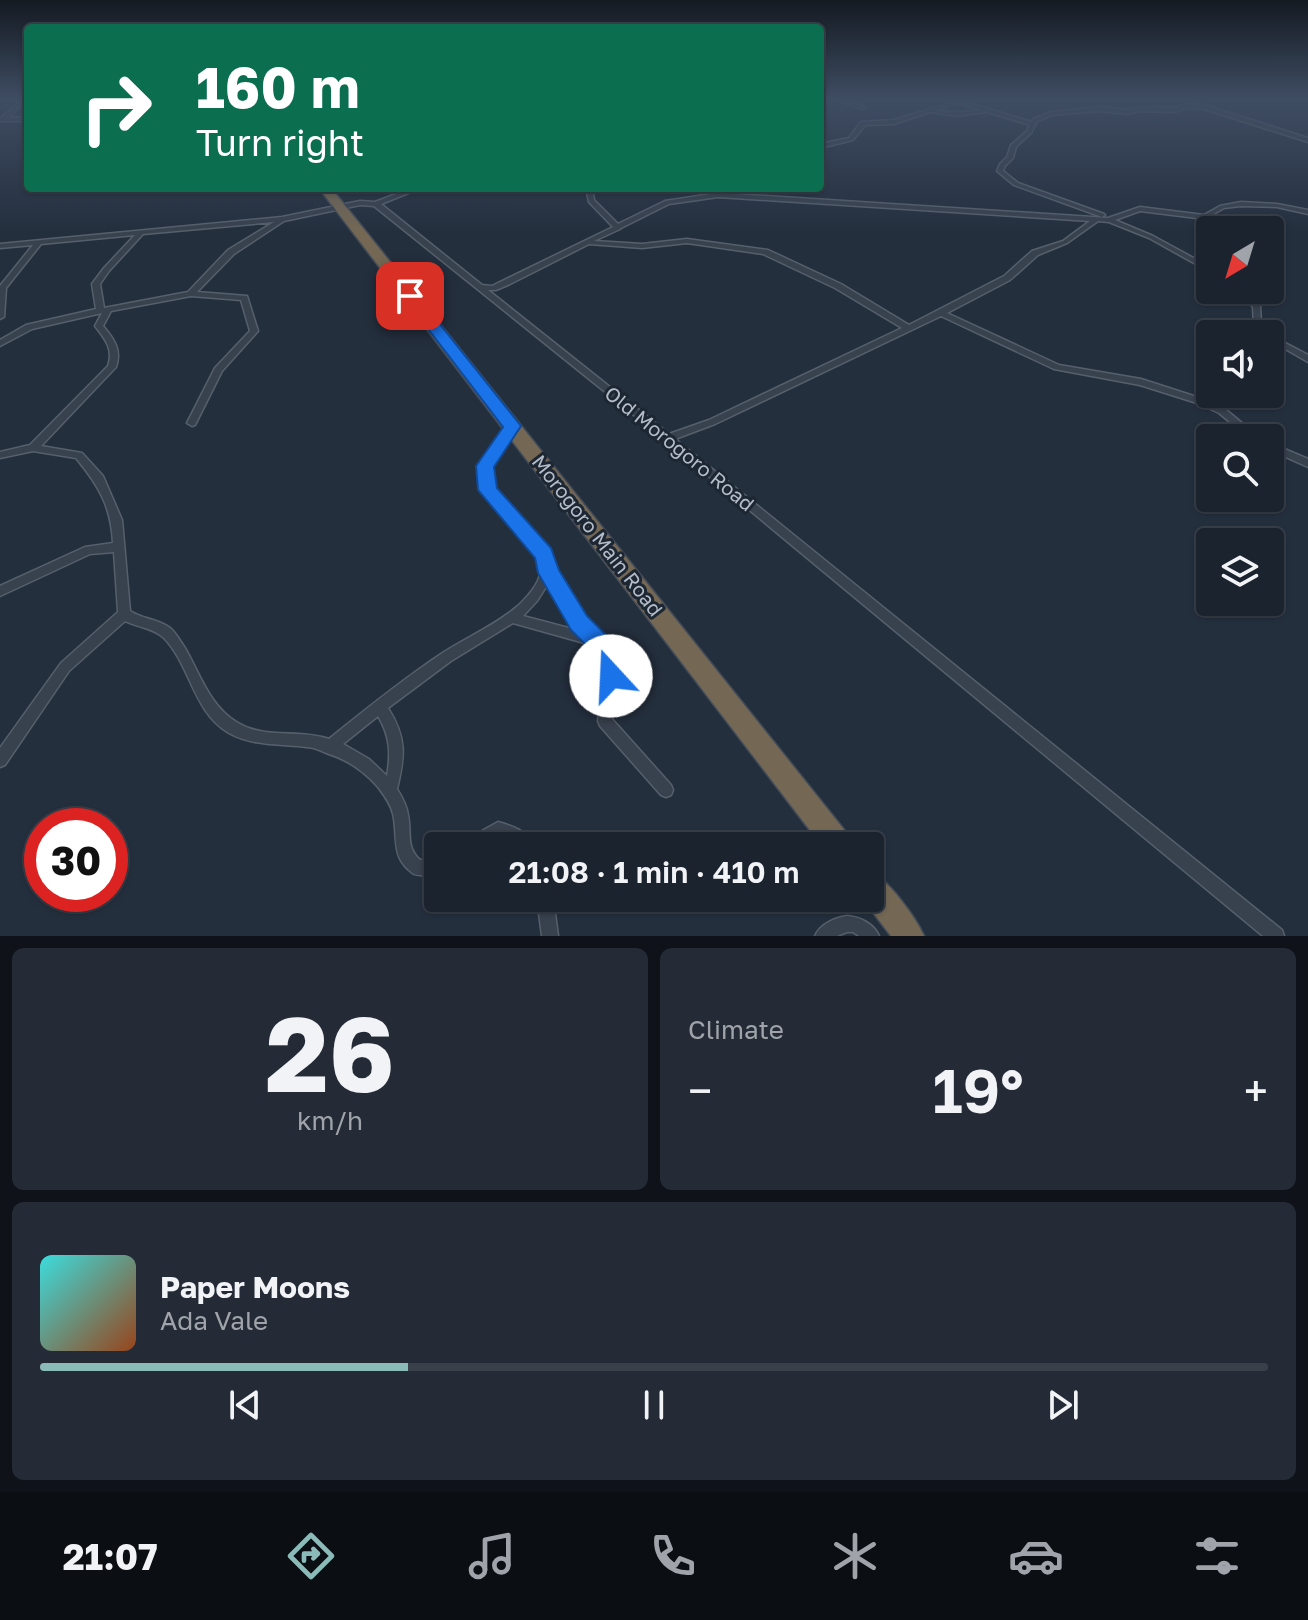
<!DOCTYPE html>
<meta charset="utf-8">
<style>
:root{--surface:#1b232e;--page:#242b36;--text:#f1f3f6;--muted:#a0a4aa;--line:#39404a;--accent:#8bbbb9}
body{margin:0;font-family:"Golos Text",sans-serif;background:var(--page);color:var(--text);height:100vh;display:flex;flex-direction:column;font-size:30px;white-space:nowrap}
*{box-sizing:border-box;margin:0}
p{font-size:26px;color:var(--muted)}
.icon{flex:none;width:44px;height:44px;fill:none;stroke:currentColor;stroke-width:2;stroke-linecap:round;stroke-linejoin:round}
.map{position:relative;height:936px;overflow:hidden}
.panel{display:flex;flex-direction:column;gap:12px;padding:12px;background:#0f1319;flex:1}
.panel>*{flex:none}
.banner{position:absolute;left:24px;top:24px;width:800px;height:168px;border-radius:8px;box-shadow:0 2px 6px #0004,0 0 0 2px var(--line);background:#0b6e4f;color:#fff;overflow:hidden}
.needle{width:52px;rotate:218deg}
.buttons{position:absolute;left:1196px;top:216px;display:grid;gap:16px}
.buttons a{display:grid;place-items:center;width:88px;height:88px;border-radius:8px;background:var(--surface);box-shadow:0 2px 6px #0004,0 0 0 2px var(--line);font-size:40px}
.speed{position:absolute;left:24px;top:808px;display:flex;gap:16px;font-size:40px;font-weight:700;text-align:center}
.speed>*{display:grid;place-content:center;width:104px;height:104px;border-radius:50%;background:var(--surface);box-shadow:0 2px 6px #0004,0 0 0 2px var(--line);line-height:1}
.speed .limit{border:12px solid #d22;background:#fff;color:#111}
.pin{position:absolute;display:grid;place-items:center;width:68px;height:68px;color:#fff;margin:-34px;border-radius:16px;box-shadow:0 4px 12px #0006}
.me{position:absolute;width:88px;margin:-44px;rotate:340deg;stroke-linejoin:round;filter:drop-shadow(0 0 6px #0008)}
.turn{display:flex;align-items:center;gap:28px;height:168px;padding:0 40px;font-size:36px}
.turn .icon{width:104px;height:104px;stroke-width:2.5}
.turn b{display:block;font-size:56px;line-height:68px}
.big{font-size:60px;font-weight:600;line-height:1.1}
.panel .card{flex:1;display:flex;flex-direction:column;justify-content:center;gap:12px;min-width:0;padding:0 28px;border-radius:12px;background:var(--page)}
.panel .dial{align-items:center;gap:0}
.dial b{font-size:104px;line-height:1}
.song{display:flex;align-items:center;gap:24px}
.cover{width:96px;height:96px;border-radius:12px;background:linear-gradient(135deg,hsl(180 70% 55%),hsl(20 70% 35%))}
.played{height:8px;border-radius:4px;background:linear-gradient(90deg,var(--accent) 30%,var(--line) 30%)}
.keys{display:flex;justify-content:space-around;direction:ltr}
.heat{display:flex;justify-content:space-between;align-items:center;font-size:44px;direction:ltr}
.panel .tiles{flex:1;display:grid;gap:12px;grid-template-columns:1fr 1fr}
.card:last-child{grid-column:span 2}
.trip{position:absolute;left:424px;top:832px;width:460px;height:80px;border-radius:8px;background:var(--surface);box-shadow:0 2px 6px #0004,0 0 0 2px var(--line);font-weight:600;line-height:80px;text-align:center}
.tabs{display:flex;height:128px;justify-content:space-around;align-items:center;background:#0b0e12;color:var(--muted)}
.tabs .icon{width:56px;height:56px}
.tabs .current{color:var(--accent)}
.tabs b{font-size:36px;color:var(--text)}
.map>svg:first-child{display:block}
</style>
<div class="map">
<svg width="1308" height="936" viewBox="0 0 1308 936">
<rect width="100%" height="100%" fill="#242f3e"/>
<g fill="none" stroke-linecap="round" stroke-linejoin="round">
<defs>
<g id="street">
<polygon points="21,100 26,100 8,118 28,117 28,121 0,121 0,119"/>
<polygon points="836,100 844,100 865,107 862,109"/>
<polygon points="951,100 959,100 1032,122 1033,119 1051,112 1098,107 1128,110 1139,107 1175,108 1187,104 1204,105 1308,138 1308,142 1204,109 1187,108 1175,112 1139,111 1128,114 1098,111 1052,115 1037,121 1031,133 1016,147 1013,158 1005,166 1003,171 1018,183 1104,214 1105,215 1102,217 1014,185 997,171 1000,164 1007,157 1011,145 1027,131 1030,125 958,103 935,111 958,112 982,110 985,112 958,116 930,112 894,124 865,125 853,140 820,148 820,144 849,138 861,122 894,120 953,102"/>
<path d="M412,188H421L381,204L482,285L492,286L613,227L589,202L586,188H592L594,200L618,224L665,201L718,193L1108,218L1140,207L1204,215L1220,206L1241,202L1277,204L1308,210V214L1277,207L1241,206L1224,208L1205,219L1140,211L1115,220L1153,236L1210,267V272L1149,238L1109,222L1098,221L1067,243L1038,255L1010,280L947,313L1059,365L1141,379L1203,399L1225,409L1260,438H1249L1219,413L1197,403L1140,385L1054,369L941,316L715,424L675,439L1282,930L1284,936H1263L665,440L374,206L360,205L284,221L234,254L197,292L247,296L258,331L222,371L195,425L192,426L187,423L215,368L250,331L241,300L191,296L111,311L103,326C114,339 122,350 116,367L41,446L82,453L103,476L122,520L130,611C142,619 158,619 170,628C176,633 180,641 185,648C200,674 210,707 238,723C264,739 300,729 329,739C366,709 402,680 441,654C467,637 496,625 519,605C530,594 543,580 541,563C539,550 495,506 483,493C475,465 494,445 509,424H515L517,426C503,446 488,463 492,489L548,551L552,560V570L564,585L598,636C607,639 613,652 617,661L612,719L671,785L673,790L671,795L666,797L661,795L600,726L598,721L605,662L595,646L513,623L451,661L388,708C407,738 405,756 397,789C402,797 407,806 408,815C412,833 405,846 420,860L438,857V873C432,873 425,876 420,875C415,875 413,874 409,870C391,855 398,834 393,814C391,804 384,795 378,787C364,771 348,760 329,754C321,751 315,747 306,747C280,744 252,746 229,733C193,712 191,666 164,638C154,628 137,627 125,621L69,671L5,765L0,767V748L61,663L118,612L114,552L90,554L0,596V586L85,547L113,543C111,506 99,486 76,458L33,451L0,458V452L30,445L108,366C114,349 105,339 95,326L102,313L32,329L0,346V340L26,325L96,309L92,284L104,268L135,235L41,244L6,288L4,317L0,319V286L33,245L0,248V244L282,217L360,201L375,202ZM718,197L1090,221L1063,241L1032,251L1004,276L909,325L841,284L768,250L687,239L642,244L594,241L620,229L621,228L669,204ZM274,222L228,250L188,292L104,308L100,284L109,271L143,234ZM687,243L763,254L835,288L902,328L709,420L669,434L488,290H496L510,284L589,244L642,248ZM549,582L580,631L523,616L537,601ZM378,716C390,736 391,753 387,776L369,759L343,744Z"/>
<polygon points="620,188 698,188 705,190 702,192 623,190"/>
<polygon points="1236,290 1244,290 1260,304 1261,325 1269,334 1260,334 1254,328 1253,307"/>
<polygon points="1270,335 1308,355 1308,362 1270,340"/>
<polygon points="1270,443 1308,459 1308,467 1270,450"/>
<path d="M498,822C513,826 527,831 535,846H516L509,839L499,837L483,846H461L464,841Z"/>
<polygon points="537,898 553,898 558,936 542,936"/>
<path d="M847,916C860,917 874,924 879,936H859L853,932H847L837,936H815C820,924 835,918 847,916Z"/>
</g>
<g id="highway">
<polygon points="319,188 331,188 849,836 853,846 822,846"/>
<path d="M870,872C888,879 916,918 924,936H891L862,898H870Z"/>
</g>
</defs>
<use href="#street" stroke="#565f6c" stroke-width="3"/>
<use href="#highway" stroke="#434c59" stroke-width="3"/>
<use href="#street" fill="#38414e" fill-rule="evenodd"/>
<use href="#highway" fill="#746855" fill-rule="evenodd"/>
</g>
<linearGradient id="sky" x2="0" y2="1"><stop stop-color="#141a22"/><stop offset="0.43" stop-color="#3f4d63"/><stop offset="1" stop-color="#3f4d63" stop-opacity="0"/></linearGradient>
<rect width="1308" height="231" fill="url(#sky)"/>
<polygon fill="#1a73e8" stroke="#114b97" stroke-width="2" points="410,292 415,293 521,426 494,467 497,488 551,548 559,570 587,616 614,643 622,661 619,684 611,687 603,684 598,657 571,630 538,573 535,558 478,490 476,466 503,427 403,296"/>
<g text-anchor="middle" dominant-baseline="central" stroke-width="6" stroke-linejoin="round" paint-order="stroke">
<g font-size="20" fill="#b4bcc9" stroke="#1d2633">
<text transform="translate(680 448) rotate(39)">Old Morogoro Road</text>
<text transform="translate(598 535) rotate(52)">Morogoro Main Road</text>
</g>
</g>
</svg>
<div class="buttons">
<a><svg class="needle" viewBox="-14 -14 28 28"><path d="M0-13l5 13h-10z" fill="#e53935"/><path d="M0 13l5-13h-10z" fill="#a0a4aa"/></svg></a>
<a><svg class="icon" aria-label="sound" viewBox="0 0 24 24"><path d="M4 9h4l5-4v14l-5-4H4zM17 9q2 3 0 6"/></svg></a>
<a><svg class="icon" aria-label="search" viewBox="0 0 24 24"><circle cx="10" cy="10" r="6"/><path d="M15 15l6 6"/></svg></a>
<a><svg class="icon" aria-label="layers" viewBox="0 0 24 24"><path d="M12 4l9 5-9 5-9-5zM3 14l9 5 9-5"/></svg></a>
</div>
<div class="speed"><div class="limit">30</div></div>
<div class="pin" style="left:410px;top:296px;background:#d93025"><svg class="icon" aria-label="arrive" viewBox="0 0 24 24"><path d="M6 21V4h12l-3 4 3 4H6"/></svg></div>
<svg class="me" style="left:611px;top:676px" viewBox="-20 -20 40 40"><circle r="19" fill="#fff"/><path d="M0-13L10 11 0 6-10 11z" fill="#1a73e8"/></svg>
<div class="trip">21:08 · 1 min · 410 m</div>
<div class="banner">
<div class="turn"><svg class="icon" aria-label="right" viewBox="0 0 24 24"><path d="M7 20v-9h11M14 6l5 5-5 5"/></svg><div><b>160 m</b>Turn right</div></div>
</div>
</div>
<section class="panel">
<div class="tiles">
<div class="card dial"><b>26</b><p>km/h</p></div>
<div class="card"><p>Climate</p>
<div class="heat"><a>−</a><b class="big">19°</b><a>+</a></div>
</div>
<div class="card">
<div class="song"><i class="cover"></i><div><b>Paper Moons</b><p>Ada Vale</p></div></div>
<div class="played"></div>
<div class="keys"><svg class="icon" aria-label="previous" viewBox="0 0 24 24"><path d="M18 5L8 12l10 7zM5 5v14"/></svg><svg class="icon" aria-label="pause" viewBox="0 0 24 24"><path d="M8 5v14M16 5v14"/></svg><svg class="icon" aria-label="next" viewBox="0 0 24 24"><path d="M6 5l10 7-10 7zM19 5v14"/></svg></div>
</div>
</div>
</section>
<nav class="tabs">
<b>21:07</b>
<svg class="icon current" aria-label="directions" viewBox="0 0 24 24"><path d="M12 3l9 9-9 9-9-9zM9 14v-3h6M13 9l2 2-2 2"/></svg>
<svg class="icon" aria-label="music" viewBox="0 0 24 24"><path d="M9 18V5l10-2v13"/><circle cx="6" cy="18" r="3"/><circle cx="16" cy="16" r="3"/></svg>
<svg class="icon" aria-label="phone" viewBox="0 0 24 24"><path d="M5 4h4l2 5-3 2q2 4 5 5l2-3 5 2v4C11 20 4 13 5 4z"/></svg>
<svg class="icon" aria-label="climate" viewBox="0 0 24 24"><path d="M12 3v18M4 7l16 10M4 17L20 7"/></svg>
<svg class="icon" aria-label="car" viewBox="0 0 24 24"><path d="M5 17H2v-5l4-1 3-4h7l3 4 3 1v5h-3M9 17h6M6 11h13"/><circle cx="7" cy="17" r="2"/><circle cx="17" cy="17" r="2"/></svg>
<svg class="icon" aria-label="filters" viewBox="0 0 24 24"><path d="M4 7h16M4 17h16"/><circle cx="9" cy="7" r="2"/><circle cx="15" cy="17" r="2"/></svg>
</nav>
